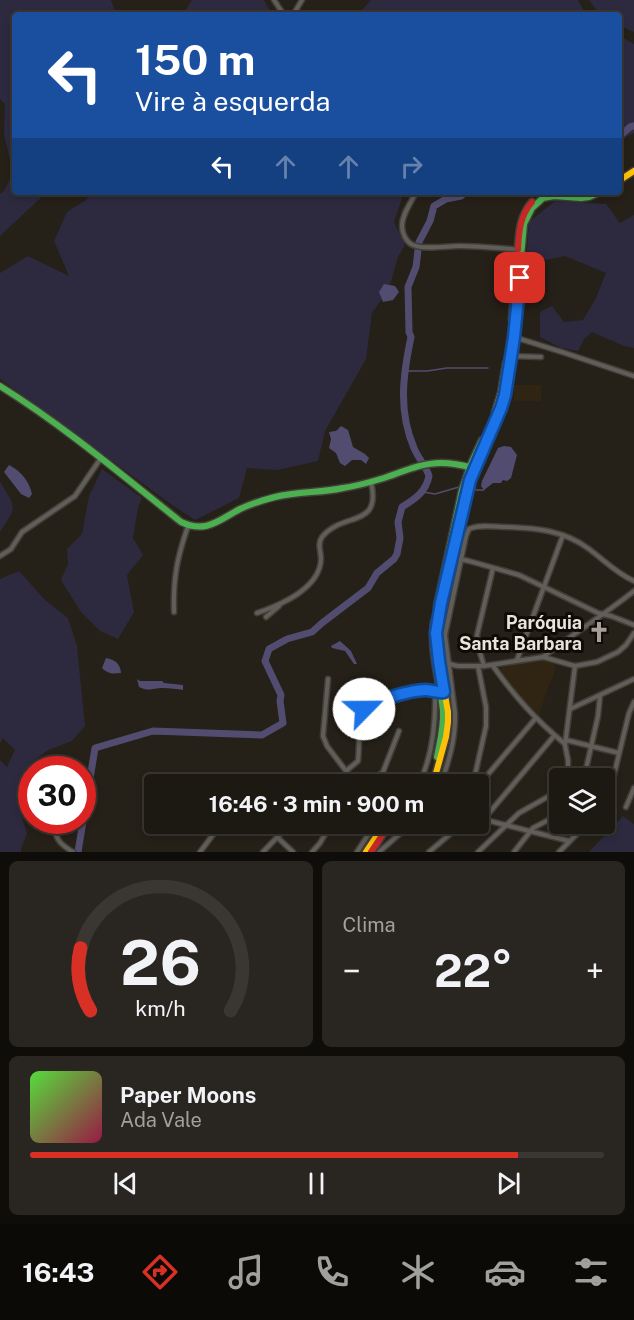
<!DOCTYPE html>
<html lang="pt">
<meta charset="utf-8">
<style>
:root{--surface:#1c1812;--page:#292520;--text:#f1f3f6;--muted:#a0a09f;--line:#3a3732;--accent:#d93025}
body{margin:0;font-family:"Public Sans",sans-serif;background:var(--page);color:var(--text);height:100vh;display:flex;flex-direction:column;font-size:22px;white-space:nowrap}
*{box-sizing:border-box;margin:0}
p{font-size:20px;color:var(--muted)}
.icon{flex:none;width:33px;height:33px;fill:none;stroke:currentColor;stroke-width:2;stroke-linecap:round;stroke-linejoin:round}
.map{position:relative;height:852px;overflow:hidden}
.drawer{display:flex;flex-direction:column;gap:9px;padding:9px;background:#0f0d0a;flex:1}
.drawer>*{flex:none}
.hud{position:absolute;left:12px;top:12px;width:610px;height:183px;border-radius:6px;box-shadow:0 3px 9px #0003,0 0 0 2px var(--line);background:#1a4fa0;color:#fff;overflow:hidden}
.controls{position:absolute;left:549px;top:768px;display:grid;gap:12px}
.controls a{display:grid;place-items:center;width:66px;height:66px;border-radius:6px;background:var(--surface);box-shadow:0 3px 9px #0003,0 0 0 2px var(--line);font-size:30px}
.speed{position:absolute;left:18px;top:756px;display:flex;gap:12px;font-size:30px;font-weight:700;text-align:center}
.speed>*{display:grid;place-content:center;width:78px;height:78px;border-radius:50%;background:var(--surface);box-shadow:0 3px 9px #0003,0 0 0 2px var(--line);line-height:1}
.speed .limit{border:9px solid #d22;background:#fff;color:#111}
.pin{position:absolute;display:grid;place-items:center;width:51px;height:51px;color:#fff;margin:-26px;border-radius:12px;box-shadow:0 3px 9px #0006}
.me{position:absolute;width:66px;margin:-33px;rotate:67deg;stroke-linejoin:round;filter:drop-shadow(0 0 4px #0008)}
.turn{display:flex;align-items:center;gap:21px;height:126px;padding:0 24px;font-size:27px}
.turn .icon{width:78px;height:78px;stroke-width:2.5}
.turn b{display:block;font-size:42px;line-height:51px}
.lanes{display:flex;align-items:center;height:57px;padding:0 24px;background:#0003;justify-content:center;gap:30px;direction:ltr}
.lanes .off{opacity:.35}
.big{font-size:45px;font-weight:700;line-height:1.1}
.drawer .widget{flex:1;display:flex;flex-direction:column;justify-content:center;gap:9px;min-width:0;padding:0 21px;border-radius:9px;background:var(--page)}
.drawer .dial{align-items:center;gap:0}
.dial svg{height:156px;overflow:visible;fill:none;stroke:var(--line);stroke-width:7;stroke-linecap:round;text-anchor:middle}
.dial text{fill:var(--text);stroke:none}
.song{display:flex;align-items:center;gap:18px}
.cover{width:72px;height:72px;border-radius:9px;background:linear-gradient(135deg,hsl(110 70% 55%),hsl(340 70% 35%))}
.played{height:6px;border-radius:3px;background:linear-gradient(90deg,var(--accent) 85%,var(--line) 85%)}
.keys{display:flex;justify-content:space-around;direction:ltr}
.heat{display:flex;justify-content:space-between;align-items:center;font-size:33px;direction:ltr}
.drawer .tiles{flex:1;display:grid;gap:9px;grid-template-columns:1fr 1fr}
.widget:last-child{grid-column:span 2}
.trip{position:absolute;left:144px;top:774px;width:345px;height:60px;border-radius:6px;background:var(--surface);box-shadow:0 3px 9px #0003,0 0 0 2px var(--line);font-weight:700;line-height:60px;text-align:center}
.dock{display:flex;height:96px;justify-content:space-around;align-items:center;background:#0b0a07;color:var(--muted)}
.dock .icon{width:42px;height:42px}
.dock .current{color:var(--accent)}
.dock b{font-size:27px;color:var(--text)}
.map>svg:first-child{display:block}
</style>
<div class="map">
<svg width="634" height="852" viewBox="0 0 634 852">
<rect width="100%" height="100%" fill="#252018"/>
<g fill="#302412">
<rect x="514" y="385" width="27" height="16"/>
<polygon points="542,660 556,664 553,678 549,685 538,718 526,705 501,672 501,669 502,667"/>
</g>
<g fill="#2d293f">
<polygon points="0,0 111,0 116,15 15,15 15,192 47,192 0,236 0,194 4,191 13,173 4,134 5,104 0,99"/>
<polygon points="192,0 264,0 270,11 270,15 182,15"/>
<polygon points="371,0 578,0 585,13 588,15 357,15"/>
<polygon points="589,0 634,0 634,32 620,26 620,15 600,15"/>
<polygon points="620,36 634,44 634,133 626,137 620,143"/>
<polygon points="92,192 359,192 364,195 378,192 404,192 394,222 405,245 398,257 389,289 372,313 366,359 325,431 318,461 278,470 247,468 239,498 195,520 168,502 0,379 0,273 28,256 69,276 54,241 67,212 86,200"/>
<polygon points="555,201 606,204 620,223 634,215 634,348 624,346 592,332 584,339 578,351 561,348 540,337 540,312 552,306 564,322 583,320 595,300 606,273 565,256 526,264 529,222"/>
<polygon points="102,469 142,498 138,507 133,538 143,555 127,575 134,612 118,639 100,631 81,612 61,580 68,564 67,549 82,534 89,496"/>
<path d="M0,482C17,508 17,506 0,532Z"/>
<polygon points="19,571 45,600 68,618 77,646 85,726 72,741 48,750 31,763 28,778 27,799 22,818 27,833 21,849 21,852 0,852 0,760 7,767 15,750 3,738 0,743 0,579"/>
<polygon points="623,816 634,824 634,852 589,852"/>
</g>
<g fill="#524d70">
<polygon points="384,284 395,286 399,292 393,300 383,302 379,292"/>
<polygon points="341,426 348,430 353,447 365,454 369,458 366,464 361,460 352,460 345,466 340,463 336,453 329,448 331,439 329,432 336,431"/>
<polygon points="504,446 511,447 517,455 511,478 507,481 503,480 501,483 493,483 484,490 481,486 482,481 498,448"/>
<path d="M9,465C21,471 29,481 32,494L29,498L21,494L4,472Z"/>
<polygon points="340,641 351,651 357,664 354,664 345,651 332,648 331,646"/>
<path d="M106,658C115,660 120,663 121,673C113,674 108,674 102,668Z"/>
<polygon points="359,678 371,679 374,688 373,691 360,693"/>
<path d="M137,679L140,681H162L164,683L183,685V690C177,689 170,688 163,688C152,688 150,692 139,687Z"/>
</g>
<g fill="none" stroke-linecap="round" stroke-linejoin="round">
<g stroke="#524d70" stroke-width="1.5">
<polyline points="404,371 427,371 447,368 488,368"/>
<polyline points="473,488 476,490 484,490"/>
<polyline points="423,492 435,494 459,487"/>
</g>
<g stroke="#524d70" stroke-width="7">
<polyline points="620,136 630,127 634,126"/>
<path d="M78,852L95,748L153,731L262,735L283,723L280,701L281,695L265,661L269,649L287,639L312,632L322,623L368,588L377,573L394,559L397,554L400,538L398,522L402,507C415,499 426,492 429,476C426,466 418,458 414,448C398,411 403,375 411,337L409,332L408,287L416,267L419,242L430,221L434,206L446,199L461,196L466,192"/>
</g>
<defs>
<g id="street">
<polyline points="274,0 284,15"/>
<polyline points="293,15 302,0"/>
<path d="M416,192C411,203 402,214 402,226C402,233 406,242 413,245C425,250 446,246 459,246C479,246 500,248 520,250"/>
<polyline points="514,337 565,353 634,376"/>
<polyline points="511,356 541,357"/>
<polyline points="0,556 11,549 22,532 75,496 101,458"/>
<polyline points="451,557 469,561 519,575 598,613 611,616 634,625"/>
<path d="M174,612C173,578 177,558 188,526"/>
<path d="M257,613C280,605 320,589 321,559C321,551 317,544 322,537C343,511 382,529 371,482"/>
<polyline points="266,617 279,606"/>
<path d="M543,657C573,634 605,614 634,591"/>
<polyline points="517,660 563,535"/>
<polyline points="437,661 444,661 453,665 458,666 484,666 543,657 575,666 597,662 618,652 626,645 634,633"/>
<polyline points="484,666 478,646 477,635 493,568"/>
<path d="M493,666C516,698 535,719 565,744"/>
<polyline points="328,679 323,736 327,746 356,784"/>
<polyline points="570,709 634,679"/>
<polyline points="566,740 619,753"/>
<path d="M346,771L358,761C360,744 357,723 365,707C372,703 380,701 388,699C406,693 421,689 440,692"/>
<polyline points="564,778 568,768 568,760 565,745 575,666"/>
<polyline points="584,778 598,716 600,696"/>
<path d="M261,784C268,781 272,781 278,784"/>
<polyline points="367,784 383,772 399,731"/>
<path d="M419,784C433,755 436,724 435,691"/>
<path d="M441,784C449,760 456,738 455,713L445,635L466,536L469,529C479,524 494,527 506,527C535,528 564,530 589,549C604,560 616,573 634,581"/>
<polyline points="473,784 486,726 486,707 478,666"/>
<polyline points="478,786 535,719"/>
<polyline points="604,805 612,783 629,713 634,702"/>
<polyline points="626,807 634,788"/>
<polyline points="478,818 569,841"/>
<polyline points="484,819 554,736"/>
<polyline points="55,820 55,825"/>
<path d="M55,828C55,840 63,846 73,852"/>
<polyline points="277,837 293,852"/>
<polyline points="200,852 221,824"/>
<polyline points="263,852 290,824"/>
<polyline points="312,852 320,843 331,824"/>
<polyline points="357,852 375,824"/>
<polyline points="379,852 411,824"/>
<polyline points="429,852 449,835 460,824"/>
<polyline points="478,852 519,813 551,795 560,788"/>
<polyline points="514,852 533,828 560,814"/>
<polyline points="559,852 587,824"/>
</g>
<g id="fast">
<polyline points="512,320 516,262"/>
<polyline points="515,323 524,224 532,208 543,198 554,196 581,198 589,197 600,192"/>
<path d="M0,386C64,426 122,475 181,522C206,534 219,520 240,509C251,504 263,500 275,497C298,491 321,493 343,488C357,486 371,482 384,478C402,472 421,463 441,463C452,463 462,465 473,468"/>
<polyline points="437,606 462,490 470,466 482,440"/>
<path d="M434,622C430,653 440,680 443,711C444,727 440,741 437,757"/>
</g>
<g id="slow">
<polyline points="620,180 634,171"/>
<polyline points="560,193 589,193"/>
<polyline points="495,412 501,393 506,363"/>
<polyline points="433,784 446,737 448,722 448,712 439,661 436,633 451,557 470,480 501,408 505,395 515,323"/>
<polyline points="366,852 376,837"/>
</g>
<g id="jam">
<path d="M518,249C519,231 520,216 532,202"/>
<polyline points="371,852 383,834 396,824"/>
</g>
</defs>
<use href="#street" stroke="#413e38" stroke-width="7"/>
<use href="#fast" stroke="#413e38" stroke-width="9"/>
<use href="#slow" stroke="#413e38" stroke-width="9"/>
<use href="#jam" stroke="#413e38" stroke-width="9"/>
<use href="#street" stroke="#615d58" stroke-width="4"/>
<use href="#fast" stroke="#4caf50" stroke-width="6"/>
<use href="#slow" stroke="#ffc107" stroke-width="6"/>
<use href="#jam" stroke="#c62828" stroke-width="6"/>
</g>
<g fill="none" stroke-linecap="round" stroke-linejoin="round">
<defs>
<path id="route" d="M364,709C372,701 412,690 425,690C432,690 437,693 444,692L439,661L436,633L441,603L470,480L501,408L505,395L514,337L520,278"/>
</defs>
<use href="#route" stroke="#114b97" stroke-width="15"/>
<use href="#route" stroke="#1a73e8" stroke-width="10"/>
</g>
<defs>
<symbol id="church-bare" viewBox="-9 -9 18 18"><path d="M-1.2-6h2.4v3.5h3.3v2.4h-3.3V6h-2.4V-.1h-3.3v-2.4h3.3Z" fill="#a59f97" stroke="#0f0b06" stroke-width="2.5" paint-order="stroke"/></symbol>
</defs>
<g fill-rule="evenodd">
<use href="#church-bare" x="584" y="617" width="30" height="30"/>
</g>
<g text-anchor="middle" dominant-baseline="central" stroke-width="6" stroke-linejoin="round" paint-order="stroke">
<g font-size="18" font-weight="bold" fill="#eae4db" stroke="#0f0b06" text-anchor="end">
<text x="582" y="622">Paróquia<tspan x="582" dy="21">Santa Barbara</tspan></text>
</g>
</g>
</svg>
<div class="controls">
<a><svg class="icon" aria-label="layers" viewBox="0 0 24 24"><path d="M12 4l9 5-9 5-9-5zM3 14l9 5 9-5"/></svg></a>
</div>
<div class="speed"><div class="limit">30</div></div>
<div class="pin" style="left:520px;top:278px;background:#d93025"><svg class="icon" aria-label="arrive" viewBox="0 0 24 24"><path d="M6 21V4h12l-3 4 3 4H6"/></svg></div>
<svg class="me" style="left:364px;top:709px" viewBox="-20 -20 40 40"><circle r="19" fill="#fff"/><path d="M0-13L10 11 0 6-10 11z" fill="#1a73e8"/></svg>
<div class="trip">16:46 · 3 min · 900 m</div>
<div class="hud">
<div class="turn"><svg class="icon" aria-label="left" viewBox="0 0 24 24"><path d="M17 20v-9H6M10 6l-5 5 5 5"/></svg><div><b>150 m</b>Vire à esquerda</div></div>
<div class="lanes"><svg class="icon" aria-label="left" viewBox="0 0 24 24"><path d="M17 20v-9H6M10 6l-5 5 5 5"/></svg><svg class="icon off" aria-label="ahead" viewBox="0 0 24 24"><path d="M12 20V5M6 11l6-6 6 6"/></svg><svg class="icon off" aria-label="ahead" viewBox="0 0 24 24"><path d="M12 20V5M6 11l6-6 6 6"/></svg><svg class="icon off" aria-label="right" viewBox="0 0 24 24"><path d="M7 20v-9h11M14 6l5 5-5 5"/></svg></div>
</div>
</div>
<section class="drawer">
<div class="tiles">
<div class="widget dial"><svg viewBox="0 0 100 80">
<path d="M14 69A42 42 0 1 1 86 69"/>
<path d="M14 69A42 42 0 0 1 9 37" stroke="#d93025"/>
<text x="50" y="56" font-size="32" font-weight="700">26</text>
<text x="50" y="72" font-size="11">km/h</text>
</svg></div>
<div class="widget"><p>Clima</p>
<div class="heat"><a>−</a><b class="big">22°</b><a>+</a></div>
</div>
<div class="widget">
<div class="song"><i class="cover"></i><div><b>Paper Moons</b><p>Ada Vale</p></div></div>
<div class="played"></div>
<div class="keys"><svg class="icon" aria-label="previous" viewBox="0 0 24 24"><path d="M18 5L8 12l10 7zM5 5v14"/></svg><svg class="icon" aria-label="pause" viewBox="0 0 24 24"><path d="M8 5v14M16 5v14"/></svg><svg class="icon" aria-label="next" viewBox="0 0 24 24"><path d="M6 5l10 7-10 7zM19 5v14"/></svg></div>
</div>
</div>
</section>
<nav class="dock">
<b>16:43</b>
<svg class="icon current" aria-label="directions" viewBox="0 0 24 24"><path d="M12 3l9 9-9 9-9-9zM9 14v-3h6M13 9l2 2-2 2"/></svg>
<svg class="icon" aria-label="music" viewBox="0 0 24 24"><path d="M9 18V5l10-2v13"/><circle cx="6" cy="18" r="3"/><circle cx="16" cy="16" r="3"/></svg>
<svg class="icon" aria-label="phone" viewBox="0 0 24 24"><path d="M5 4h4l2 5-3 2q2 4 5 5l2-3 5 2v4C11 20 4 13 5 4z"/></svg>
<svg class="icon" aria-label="climate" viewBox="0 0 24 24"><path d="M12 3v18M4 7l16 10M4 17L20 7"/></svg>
<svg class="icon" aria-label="car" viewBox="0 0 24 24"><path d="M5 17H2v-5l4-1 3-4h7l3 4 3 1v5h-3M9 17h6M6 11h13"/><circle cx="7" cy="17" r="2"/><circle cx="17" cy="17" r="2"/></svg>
<svg class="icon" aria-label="filters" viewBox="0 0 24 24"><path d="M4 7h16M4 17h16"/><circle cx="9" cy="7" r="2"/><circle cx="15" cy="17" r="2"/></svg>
</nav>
